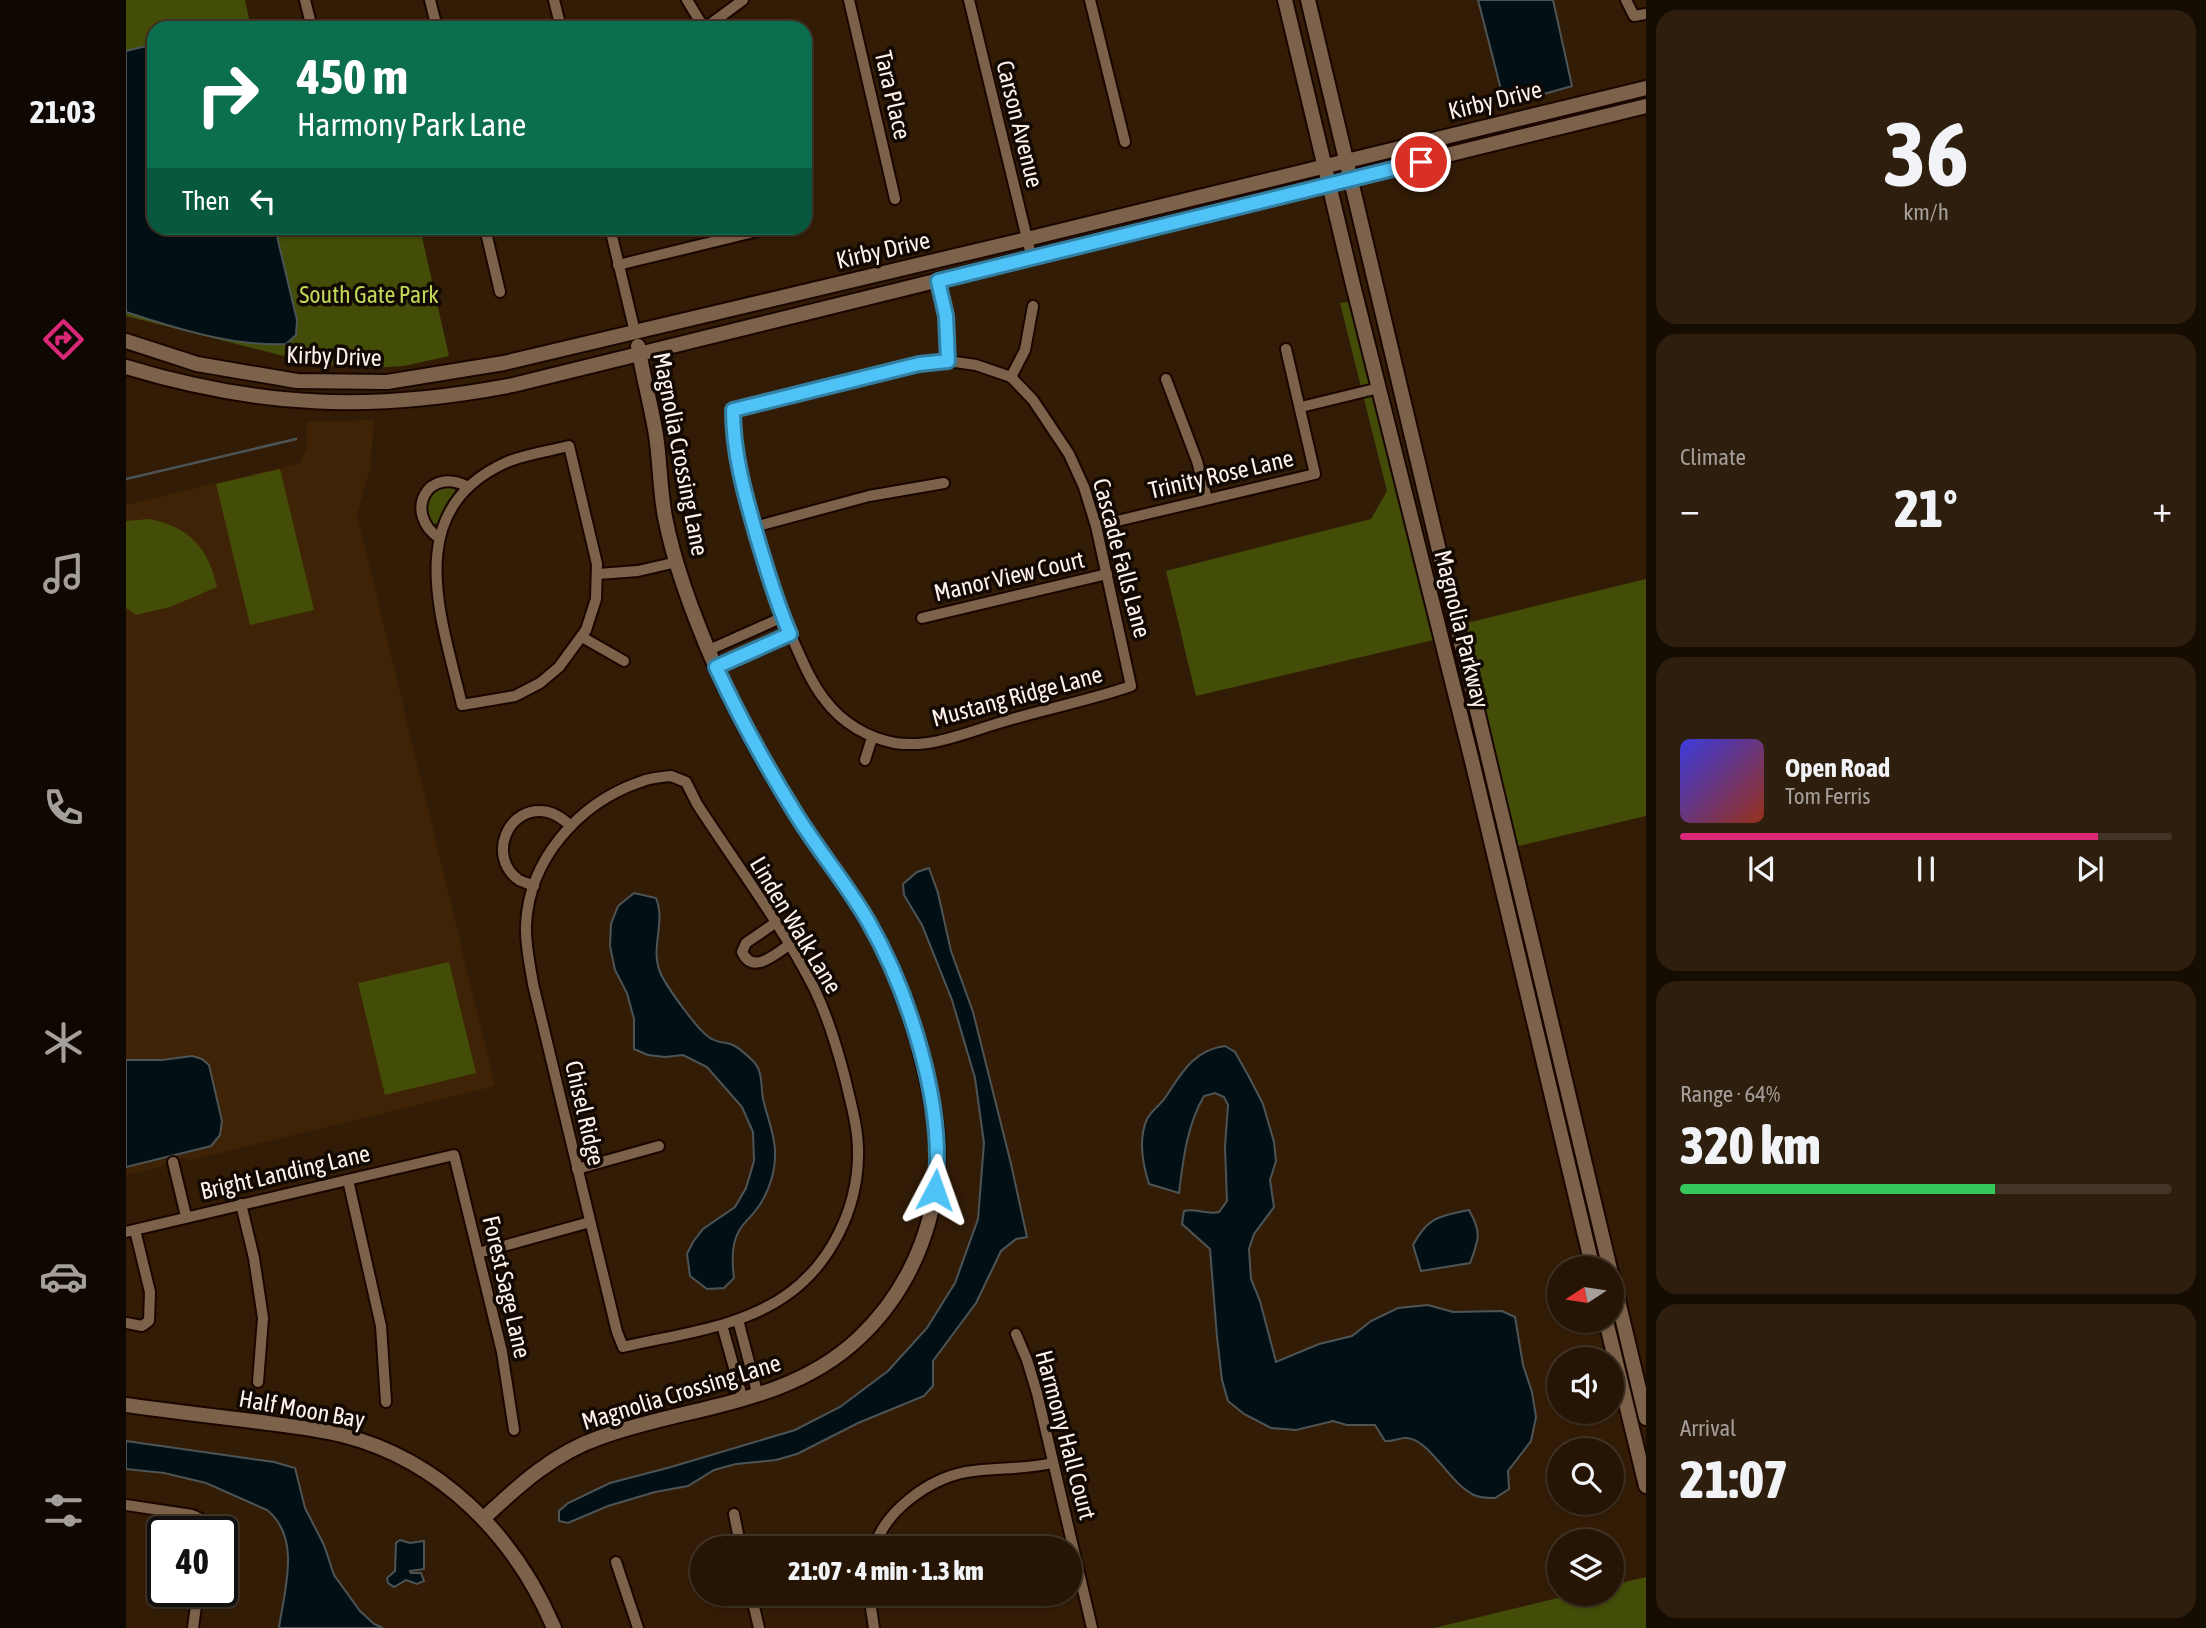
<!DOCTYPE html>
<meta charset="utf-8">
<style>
:root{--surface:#261504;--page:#2e1e0e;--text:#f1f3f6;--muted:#a49f9a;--line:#423426;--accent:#db2777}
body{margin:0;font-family:"Asap Condensed",sans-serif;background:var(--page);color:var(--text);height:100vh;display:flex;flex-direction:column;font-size:26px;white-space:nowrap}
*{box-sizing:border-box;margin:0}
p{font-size:23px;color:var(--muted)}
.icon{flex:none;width:38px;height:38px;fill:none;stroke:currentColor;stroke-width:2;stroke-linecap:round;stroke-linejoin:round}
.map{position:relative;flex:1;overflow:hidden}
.drawer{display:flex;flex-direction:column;gap:10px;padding:10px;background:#150c02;width:560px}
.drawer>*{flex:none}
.hud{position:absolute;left:21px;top:21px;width:665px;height:214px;border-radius:21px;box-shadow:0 2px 5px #0004,0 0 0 2px var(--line);background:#0b6e4f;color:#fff;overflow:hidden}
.needle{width:46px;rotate:258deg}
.fabs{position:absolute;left:1421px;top:1256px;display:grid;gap:14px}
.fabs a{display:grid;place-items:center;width:77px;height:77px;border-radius:50%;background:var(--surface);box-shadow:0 2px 5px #0004,0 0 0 2px var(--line);font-size:35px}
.speed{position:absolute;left:21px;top:1516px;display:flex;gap:14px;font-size:35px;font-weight:700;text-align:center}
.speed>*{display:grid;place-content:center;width:91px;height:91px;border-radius:50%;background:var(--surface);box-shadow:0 2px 5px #0004,0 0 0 2px var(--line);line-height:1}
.speed .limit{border:4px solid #111;border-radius:10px;background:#fff;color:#111}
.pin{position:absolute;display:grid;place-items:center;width:60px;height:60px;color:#fff;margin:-30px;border:4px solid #fff;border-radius:50%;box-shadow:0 2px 7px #0007}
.me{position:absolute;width:77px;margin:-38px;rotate:4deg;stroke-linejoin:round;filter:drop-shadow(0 0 5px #0008)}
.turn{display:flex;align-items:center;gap:24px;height:147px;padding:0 35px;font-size:32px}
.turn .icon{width:91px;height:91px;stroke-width:2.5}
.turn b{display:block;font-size:49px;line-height:60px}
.then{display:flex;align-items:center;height:66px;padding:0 35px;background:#0003;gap:14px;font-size:26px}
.big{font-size:52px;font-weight:800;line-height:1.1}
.drawer .tile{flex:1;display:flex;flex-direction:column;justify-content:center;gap:10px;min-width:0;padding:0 24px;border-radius:21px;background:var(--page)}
.drawer .dial{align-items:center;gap:0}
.dial b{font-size:91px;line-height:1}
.song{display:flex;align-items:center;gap:21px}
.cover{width:84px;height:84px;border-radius:10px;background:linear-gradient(135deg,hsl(240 70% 55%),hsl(10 70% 35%))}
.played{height:7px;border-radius:4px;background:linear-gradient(90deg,var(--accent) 85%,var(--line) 85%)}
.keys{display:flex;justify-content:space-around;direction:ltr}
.heat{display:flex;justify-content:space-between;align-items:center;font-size:38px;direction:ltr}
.charge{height:10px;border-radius:5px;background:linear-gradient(90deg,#34c759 64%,var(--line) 0)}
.trip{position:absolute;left:564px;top:1536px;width:392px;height:70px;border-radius:35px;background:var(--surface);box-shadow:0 2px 5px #0004,0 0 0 2px var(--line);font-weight:800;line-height:70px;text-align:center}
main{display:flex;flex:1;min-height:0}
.menu{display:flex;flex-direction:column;width:126px;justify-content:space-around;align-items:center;background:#0f0802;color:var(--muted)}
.menu .icon{width:49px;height:49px}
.menu .selected{color:var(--accent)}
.menu b{font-size:32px;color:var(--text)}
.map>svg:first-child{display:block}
</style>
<main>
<nav class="menu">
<b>21:03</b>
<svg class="icon selected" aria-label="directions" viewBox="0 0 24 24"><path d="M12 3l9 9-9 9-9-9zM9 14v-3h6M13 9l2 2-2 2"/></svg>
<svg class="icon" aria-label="music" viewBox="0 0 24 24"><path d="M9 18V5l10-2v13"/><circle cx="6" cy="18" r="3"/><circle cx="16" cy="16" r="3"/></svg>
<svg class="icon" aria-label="phone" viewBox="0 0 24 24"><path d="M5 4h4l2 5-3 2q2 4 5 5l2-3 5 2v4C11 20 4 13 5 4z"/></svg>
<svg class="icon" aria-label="climate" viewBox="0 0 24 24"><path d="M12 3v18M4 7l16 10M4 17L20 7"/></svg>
<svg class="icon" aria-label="car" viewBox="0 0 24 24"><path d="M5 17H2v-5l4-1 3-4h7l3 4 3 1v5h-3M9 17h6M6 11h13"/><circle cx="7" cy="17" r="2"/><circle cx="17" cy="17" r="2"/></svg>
<svg class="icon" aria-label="filters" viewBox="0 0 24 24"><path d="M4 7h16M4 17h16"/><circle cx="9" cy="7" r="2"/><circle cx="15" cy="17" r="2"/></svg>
</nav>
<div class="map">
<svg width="1520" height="1628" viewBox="0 0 1520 1628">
<rect width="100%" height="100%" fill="#331c06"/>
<polygon fill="#3f2306" points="248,420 244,469 231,515 369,1086 61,1161 60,1158 55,1159 54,1161 34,1167 0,1175 0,505 174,463 181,449 181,422"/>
<g fill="#434d07">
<polygon points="0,0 119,0 125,28 28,28 28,228 294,228 323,356 278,366 245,368 193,365 0,316"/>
<polygon points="1230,301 1316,638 1070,696 1040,571 1245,519 1261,491 1214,303"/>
<polygon points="154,469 188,610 124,625 90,484"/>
<path d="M326,485L330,492L312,523L306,524L300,515C301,497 308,487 326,485Z"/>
<path d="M23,519C64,527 82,548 91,587L44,607L10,615L0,608V521Z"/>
<polygon points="1520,579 1520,816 1380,849 1328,626"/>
<polygon points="323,962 350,1073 259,1095 232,983"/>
<polygon points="1520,1577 1520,1628 1308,1628 1448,1594 1486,1594 1486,1585"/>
</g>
<g fill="#021015" stroke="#4d5455" stroke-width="2">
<polygon points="1352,0 1427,0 1446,86 1379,105"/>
<path d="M28,44V228H149L171,320L170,335L160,344C109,347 48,328 0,312V51Z"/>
<polygon points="803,868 812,893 825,951 847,1012 885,1164 901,1237 890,1239 875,1251 850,1303 807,1361 807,1386 798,1396 732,1423 671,1454 650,1460 610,1464 588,1470 562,1486 529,1492 482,1506 442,1523 433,1521 433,1511 442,1503 484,1483 545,1467 669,1430 714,1407 762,1371 801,1328 829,1283 852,1219 858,1143 849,1078 826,1000 796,925 778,895 777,884 791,872"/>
<path d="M508,893L530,898C540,923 524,947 534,972C540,986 573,1033 586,1039C592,1043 600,1042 607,1045C613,1048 623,1057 628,1062C638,1073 634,1090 638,1103C642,1119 648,1133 649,1150C650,1171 643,1193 630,1210C625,1217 617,1223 613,1231C605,1244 606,1263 608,1278L598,1288L581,1289L564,1276L561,1254L567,1242L577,1229L609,1207L620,1188L628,1161L627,1132L616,1107L581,1067L557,1055L539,1057L522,1055L508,1049V1019L501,993L489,970L484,946L485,924L492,906Z"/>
<path d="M1099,1046L1109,1052L1122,1075L1137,1104L1148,1142L1150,1161L1144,1180L1148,1207L1128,1234L1123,1249L1125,1279L1134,1301L1150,1362L1193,1344L1226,1336L1245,1321L1272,1308L1302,1305L1327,1312L1376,1311L1389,1317L1397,1365L1406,1392L1410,1417L1405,1441L1382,1471L1383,1489L1369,1498C1363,1498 1354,1498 1348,1495C1323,1483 1304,1440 1281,1438C1274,1437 1267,1442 1259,1441L1249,1425H1221L1207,1421L1170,1430L1145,1428L1118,1414L1102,1401L1096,1380L1091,1337L1084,1249L1056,1224L1058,1211C1071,1208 1080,1215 1093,1212L1101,1201L1099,1147L1102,1105L1098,1097L1089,1093L1078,1096C1061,1125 1057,1160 1053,1193L1023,1184C1017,1165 1012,1139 1021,1119C1025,1111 1034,1105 1039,1098C1055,1074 1067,1050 1099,1046Z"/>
<polygon points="66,1056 76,1059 83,1065 96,1121 94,1135 85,1146 0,1167 0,1060 36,1060"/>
<path d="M1343,1210C1356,1233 1353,1239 1344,1263L1295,1271L1287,1245C1302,1217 1313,1216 1343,1210Z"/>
<path d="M0,1441L148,1462L169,1468L179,1508L198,1545L208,1575L234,1611L248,1624L257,1628H153C158,1591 176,1538 141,1510L80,1483L38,1473L0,1469Z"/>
<polygon points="274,1540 284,1543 298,1541 298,1569 284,1571 285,1573 295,1573 298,1581 291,1584 280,1580 268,1587 262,1583 261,1578 269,1571 270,1543"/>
</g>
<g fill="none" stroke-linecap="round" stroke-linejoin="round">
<polyline stroke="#4d5455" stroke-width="2.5" points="0,479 170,439"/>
<defs>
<g id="street">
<polyline points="179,0 186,28"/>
<polyline points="304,0 311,28"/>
<polyline points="428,0 435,28"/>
<polyline points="561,0 578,28"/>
<polyline points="723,0 769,199"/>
<polyline points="843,0 906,259"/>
<polyline points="964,0 999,142"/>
<polyline points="1500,0 1508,16 1520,14"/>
<polyline points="579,28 617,0"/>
<polyline points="359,228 374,292"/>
<polyline points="484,228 509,332"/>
<polyline points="492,265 644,228"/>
<polyline points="812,281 820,316 822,361"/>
<path d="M822,361L850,365L885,377L907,400L943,454L958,487L970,526L1005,686C965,700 923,708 883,720C846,730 808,749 769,743C742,738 716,723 699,700C687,685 679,667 671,649C640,582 608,484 607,410L793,364Z"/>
<polyline points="885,377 899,350 907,306"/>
<polyline points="1040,379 1071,461 1081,499"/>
<polyline points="1175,407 1253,388"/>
<path d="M443,446L471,564L470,599L460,630L433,667L414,683L389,696L336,705C316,619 273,510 381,462C400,454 423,451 443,446Z"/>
<polyline points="970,526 1189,474 1160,349"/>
<polyline points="628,527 743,496 818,483"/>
<path d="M313,538C277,513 301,465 342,487"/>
<polyline points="472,574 512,571 551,562"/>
<polyline points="796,618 981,574"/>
<polyline points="456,637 498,661"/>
<polyline points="583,650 657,617"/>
<polyline points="590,667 664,634"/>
<polyline points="739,760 746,738"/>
<path d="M545,776L560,782L571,804C610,864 656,925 688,988C702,1017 711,1047 719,1078C725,1104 733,1130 732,1157C731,1209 705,1263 662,1294C615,1328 552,1334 497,1347L491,1332L407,984C404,965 399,944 400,925C403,859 453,803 514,782C524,778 535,777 545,776Z"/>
<path d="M408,886C404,884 397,882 393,880C360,857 382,803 422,812C431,814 438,820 445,826"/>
<path d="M649,923L620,943L616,952C627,975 648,955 663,945"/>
<polyline points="47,1162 60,1216"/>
<polyline points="451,1169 533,1146"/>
<polyline points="222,1180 255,1326 260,1402"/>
<polyline points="115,1204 128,1258 137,1318 132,1382"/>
<polyline points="0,1232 328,1155 376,1352 388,1430"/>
<polyline points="352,1253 464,1222"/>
<polyline points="612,1320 632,1396"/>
<polyline points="0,1323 16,1326 23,1321 24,1292 9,1230"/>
<polyline points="596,1325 617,1400"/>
<polyline points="890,1334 901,1360 911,1393 966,1628"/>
<polyline points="0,1505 66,1515 75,1519 79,1531"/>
<polyline points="608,1514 615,1549"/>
<path d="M748,1549C758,1511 803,1479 840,1472C869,1467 897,1470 926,1463"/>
<polyline points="490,1562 512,1628"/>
<polyline points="625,1594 633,1628"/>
<polyline points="743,1594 748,1628"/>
<polyline points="67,1628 72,1591"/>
</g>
<g id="secondary">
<polyline points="1159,0 1227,285 1346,761 1467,1269"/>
<polyline points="1182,0 1484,1269"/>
<polyline points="0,341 71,364 171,381 261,382 378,363 901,239 1520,88"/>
<path d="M0,367C136,408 247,412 387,385L1520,106"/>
<polyline points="1486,1275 1520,1418"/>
<polyline points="1480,1321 1520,1486"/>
<path d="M0,1405C42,1411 84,1416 127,1421C156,1425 187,1428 216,1435C315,1460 389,1536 428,1628"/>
<path d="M358,1518C393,1485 428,1453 475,1437C563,1405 661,1406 733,1338C788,1286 817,1210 811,1134C809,1114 804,1094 800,1075C788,1021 770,967 741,920C719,883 692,850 669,813C640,767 612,718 590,668C569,620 549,569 539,517C534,491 534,462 530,435C525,405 517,376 512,346"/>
</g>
</defs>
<use href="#street" stroke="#1a0600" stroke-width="14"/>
<use href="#secondary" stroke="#1a0600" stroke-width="18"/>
<use href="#street" stroke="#7d624b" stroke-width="10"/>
<use href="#secondary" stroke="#7d624b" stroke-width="14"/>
</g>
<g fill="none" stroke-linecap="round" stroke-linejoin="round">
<defs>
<path id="route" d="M809,1190C820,1107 783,992 742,921C720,883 691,849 668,811C639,764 613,717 590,667L664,634C650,602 641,570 631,537C619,495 607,454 607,410L793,364L822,361L820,316L812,281L1295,162"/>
</defs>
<use href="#route" stroke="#337fa1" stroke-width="18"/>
<use href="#route" stroke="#4fc3f7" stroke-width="12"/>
</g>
<g text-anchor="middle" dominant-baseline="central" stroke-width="7" stroke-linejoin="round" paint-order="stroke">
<g font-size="24" fill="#fdf3eb" stroke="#130903">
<text transform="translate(767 95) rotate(77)">Tara Place</text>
<text transform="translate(1369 100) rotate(-14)">Kirby Drive</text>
<text transform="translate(894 124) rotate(76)">Carson Avenue</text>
<text transform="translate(757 250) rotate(-13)">Kirby Drive</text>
<text transform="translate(208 356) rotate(2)">Kirby Drive</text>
<text transform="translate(555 454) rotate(79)">Magnolia Crossing Lane</text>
<text transform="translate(1095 474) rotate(-13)">Trinity Rose Lane</text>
<text transform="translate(996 558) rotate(75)">Cascade Falls Lane</text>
<text transform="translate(883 576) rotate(-13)">Manor View Court</text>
<text transform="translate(1336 629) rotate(76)">Magnolia Parkway</text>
<text transform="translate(891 696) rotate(-15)">Mustang Ridge Lane</text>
<text transform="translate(670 925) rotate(59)">Linden Walk Lane</text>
<text transform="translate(459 1113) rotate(77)">Chisel Ridge</text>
<text transform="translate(159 1172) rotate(-13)">Bright Landing Lane</text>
<text transform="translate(381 1287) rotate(77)">Forest Sage Lane</text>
<text transform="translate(555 1392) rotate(-17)">Magnolia Crossing Lane</text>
<text transform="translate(176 1409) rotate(10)">Half Moon Bay</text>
<text transform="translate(940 1435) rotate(75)">Harmony Hall Court</text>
</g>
<g font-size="24" fill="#c0d757" stroke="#130903">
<text x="243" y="294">South Gate Park</text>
</g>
</g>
</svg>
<div class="fabs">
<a><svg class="needle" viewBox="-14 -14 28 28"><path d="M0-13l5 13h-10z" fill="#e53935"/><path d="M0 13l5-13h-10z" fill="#a49f9a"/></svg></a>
<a><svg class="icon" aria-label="sound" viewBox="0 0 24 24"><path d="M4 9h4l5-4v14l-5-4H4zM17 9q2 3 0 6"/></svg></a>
<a><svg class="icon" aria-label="search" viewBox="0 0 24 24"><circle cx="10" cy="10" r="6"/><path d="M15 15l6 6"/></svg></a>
<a><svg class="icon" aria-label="layers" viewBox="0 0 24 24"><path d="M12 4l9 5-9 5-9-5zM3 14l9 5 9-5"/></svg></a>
</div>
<div class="speed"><div class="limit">40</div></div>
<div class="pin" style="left:1295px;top:162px;background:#d93025"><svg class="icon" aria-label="arrive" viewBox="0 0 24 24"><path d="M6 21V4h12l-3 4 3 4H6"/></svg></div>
<svg class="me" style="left:809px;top:1190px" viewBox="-20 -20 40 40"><path d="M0-17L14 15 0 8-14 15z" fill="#4fc3f7" stroke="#fff" stroke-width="4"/></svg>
<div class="trip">21:07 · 4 min · 1.3 km</div>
<div class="hud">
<div class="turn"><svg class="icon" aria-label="right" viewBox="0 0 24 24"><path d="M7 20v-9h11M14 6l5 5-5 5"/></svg><div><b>450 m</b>Harmony Park Lane</div></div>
<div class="then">Then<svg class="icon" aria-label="left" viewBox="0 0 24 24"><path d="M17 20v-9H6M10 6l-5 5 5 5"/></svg></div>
</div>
</div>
<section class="drawer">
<div class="tile dial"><b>36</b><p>km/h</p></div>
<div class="tile"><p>Climate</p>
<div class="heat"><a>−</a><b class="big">21°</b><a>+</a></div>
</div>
<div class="tile">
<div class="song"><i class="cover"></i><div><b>Open Road</b><p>Tom Ferris</p></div></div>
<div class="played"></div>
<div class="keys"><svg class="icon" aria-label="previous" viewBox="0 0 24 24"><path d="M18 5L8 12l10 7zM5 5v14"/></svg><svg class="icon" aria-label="pause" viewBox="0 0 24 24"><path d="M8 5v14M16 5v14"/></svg><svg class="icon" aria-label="next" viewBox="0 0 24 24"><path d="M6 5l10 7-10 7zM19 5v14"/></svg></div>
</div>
<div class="tile"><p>Range · 64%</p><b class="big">320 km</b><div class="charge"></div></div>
<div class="tile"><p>Arrival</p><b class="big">21:07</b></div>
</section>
</main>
